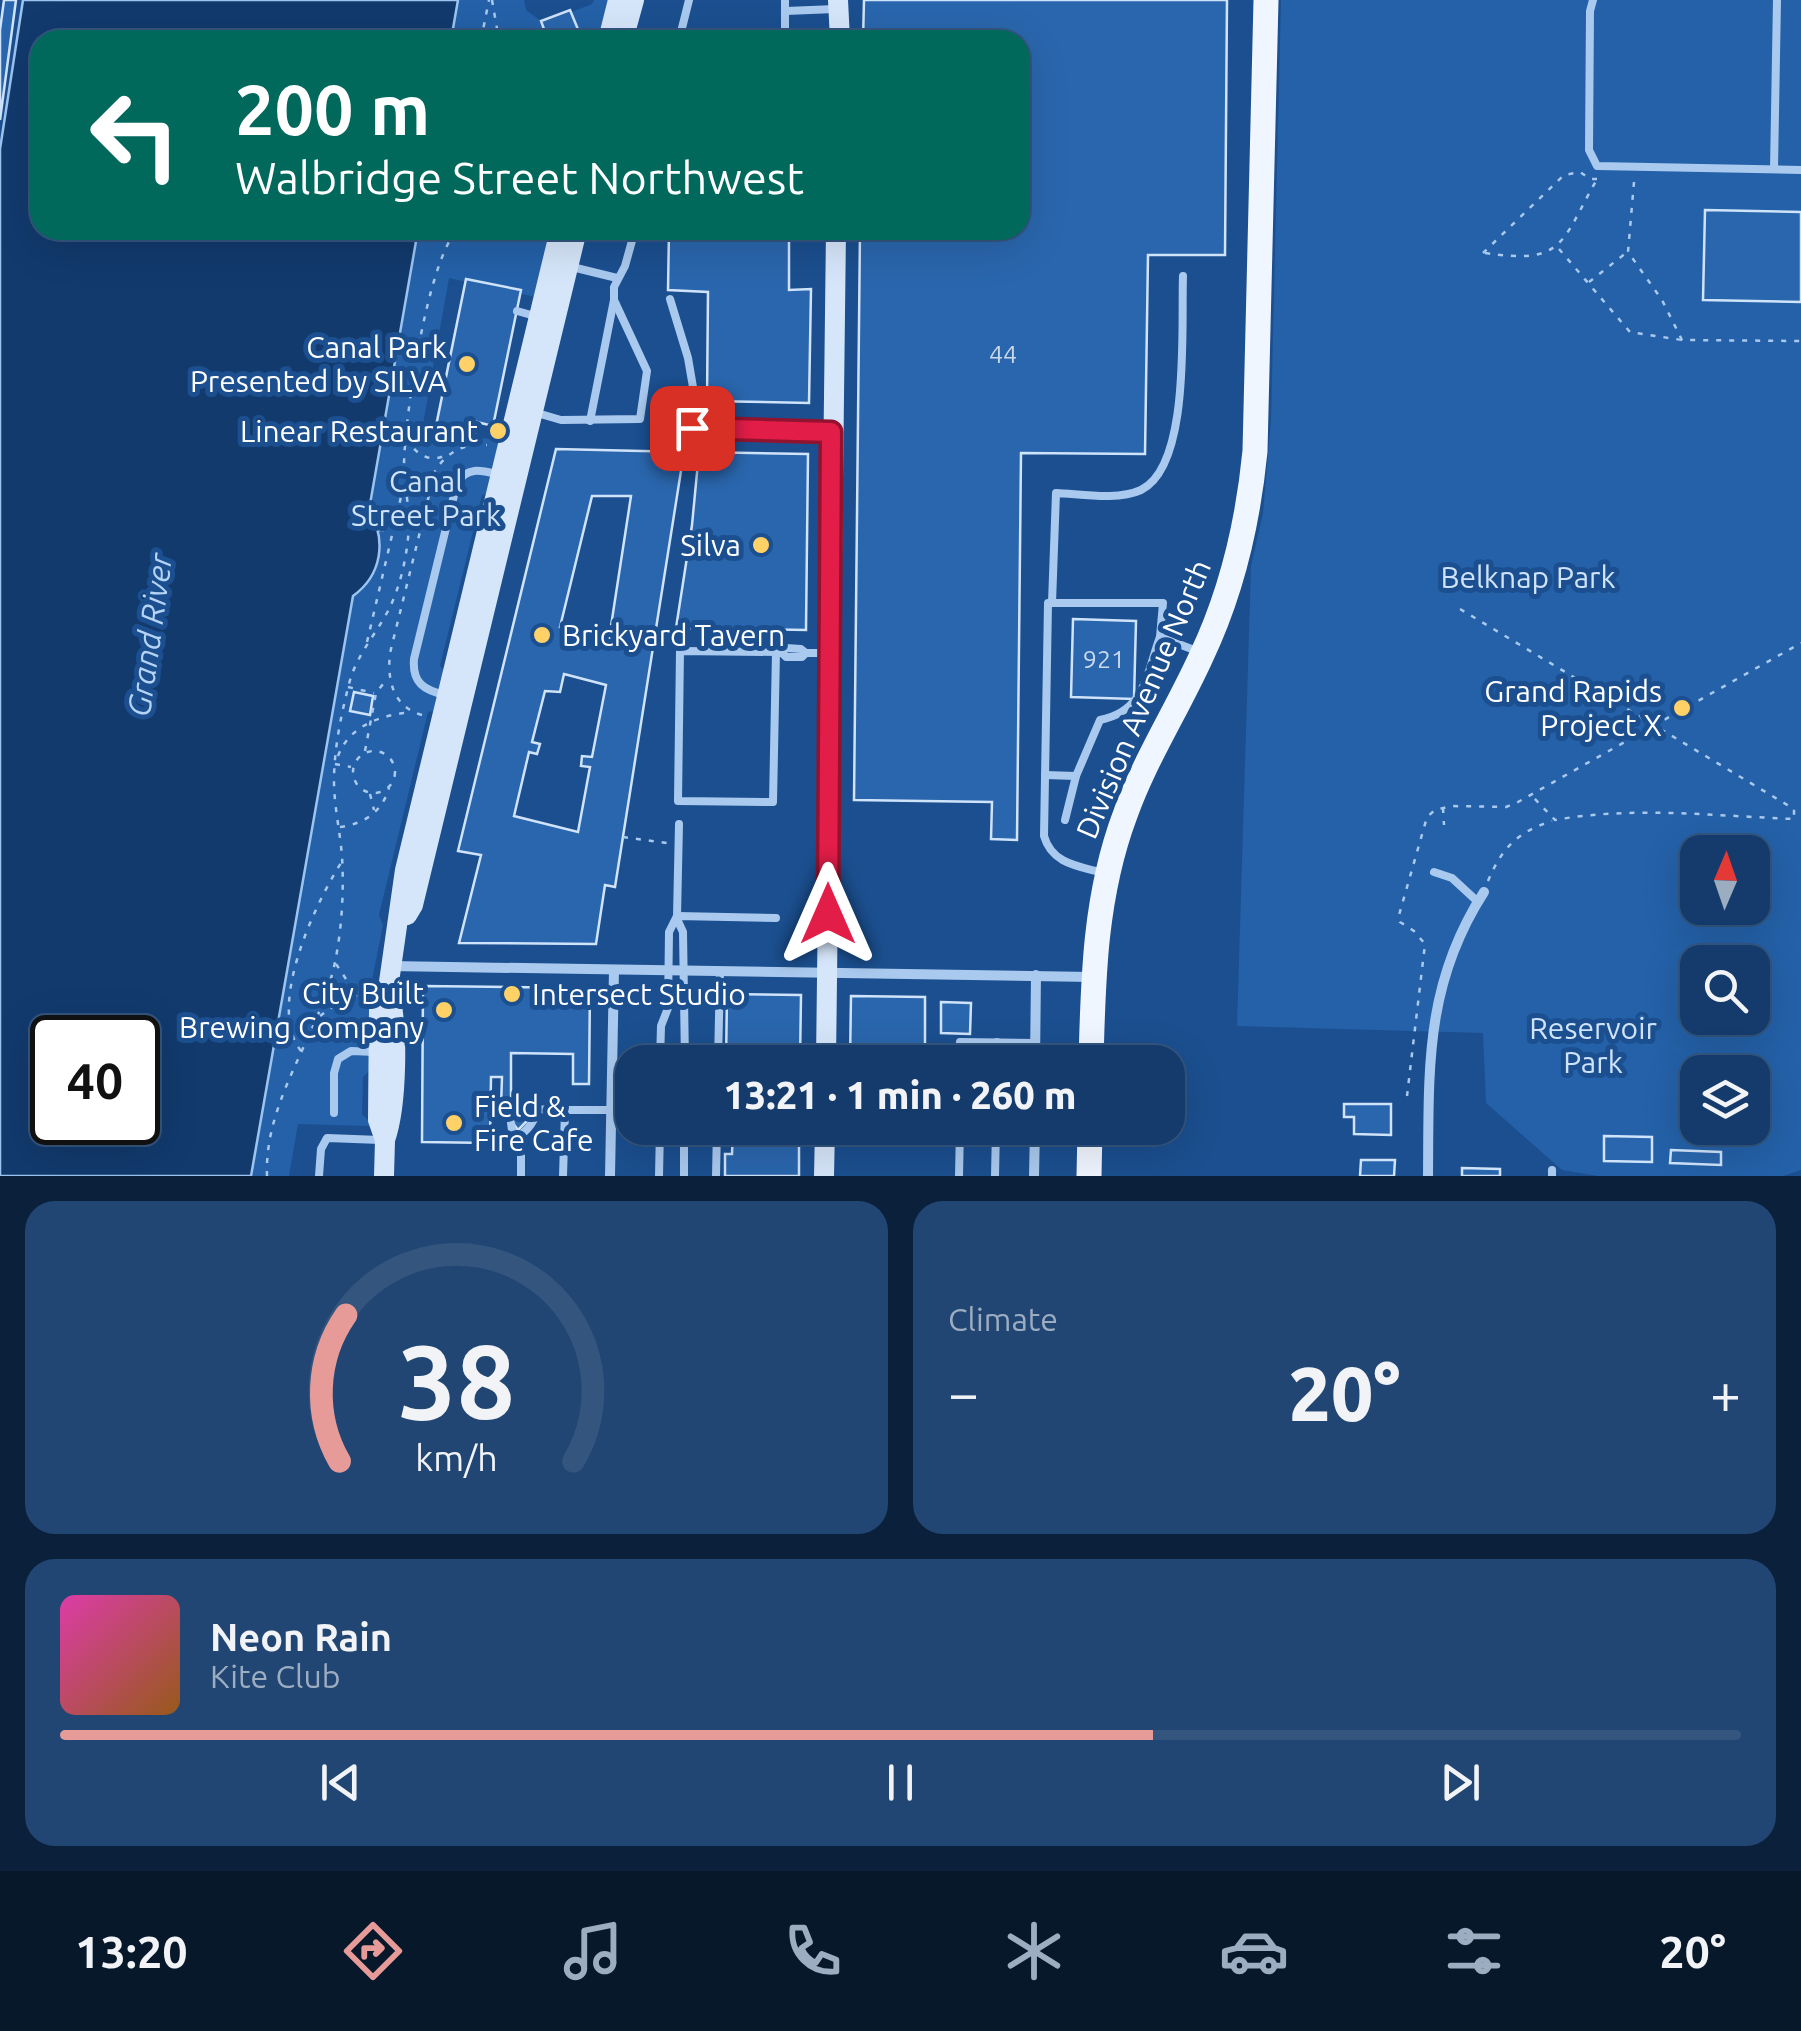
<!DOCTYPE html>
<meta charset="utf-8">
<style>
:root{--surface:#143b6b;--page:#214673;--text:#f1f3f6;--muted:#9dadc1;--line:#33557e;--accent:#e69b98}
body{margin:0;font-family:Ubuntu,sans-serif;background:var(--page);color:var(--text);height:100vh;display:flex;flex-direction:column;font-size:38px;white-space:nowrap}
*{box-sizing:border-box;margin:0}
p{font-size:32px;color:var(--muted)}
.icon{flex:none;width:55px;height:55px;fill:none;stroke:currentColor;stroke-width:2;stroke-linecap:round;stroke-linejoin:round}
.map{position:relative;height:1176px;overflow:hidden}
.sheet{display:flex;flex-direction:column;gap:25px;padding:25px;background:#0b203b;flex:1}
.sheet>*{flex:none}
.guide{position:absolute;left:30px;top:30px;width:1000px;height:210px;border-radius:30px;box-shadow:0 10px 40px #0002,0 0 0 2px var(--line);background:#00695c;color:#fff;overflow:hidden}
.needle{width:65px;rotate:2deg}
.buttons{position:absolute;left:1680px;top:835px;display:grid;gap:20px}
.buttons a{display:grid;place-items:center;width:90px;height:90px;border-radius:20px;background:var(--surface);box-shadow:0 10px 40px #0002,0 0 0 2px var(--line);font-size:50px}
.speed{position:absolute;left:30px;top:1015px;display:flex;gap:20px;font-size:50px;font-weight:700;text-align:center}
.speed>*{display:grid;place-content:center;width:130px;height:130px;border-radius:50%;background:var(--surface);box-shadow:0 10px 40px #0002,0 0 0 2px var(--line);line-height:1}
.speed .limit{border:5px solid #111;border-radius:15px;background:#fff;color:#111}
.pin{position:absolute;display:grid;place-items:center;width:85px;height:85px;color:#fff;margin:-42px;border-radius:20px;box-shadow:0 5px 15px #0006}
.me{position:absolute;width:110px;margin:-55px;rotate:0deg;stroke-linejoin:round;filter:drop-shadow(0 0 8px #0008)}
.turn{display:flex;align-items:center;gap:35px;height:210px;padding:0 40px;font-size:45px}
.turn .icon{width:130px;height:130px;stroke-width:2.5}
.turn b{display:block;font-size:70px;line-height:85px}
.big{font-size:75px;font-weight:800;line-height:1.1}
.sheet .widget{flex:1;display:flex;flex-direction:column;justify-content:center;gap:15px;min-width:0;padding:0 35px;border-radius:30px;background:var(--page)}
.sheet .dial{align-items:center;gap:0}
.dial svg{height:260px;overflow:visible;fill:none;stroke:var(--line);stroke-width:7;stroke-linecap:round;text-anchor:middle}
.dial text{fill:var(--text);stroke:none}
.song{display:flex;align-items:center;gap:30px}
.cover{width:120px;height:120px;border-radius:15px;background:linear-gradient(135deg,hsl(320 70% 55%),hsl(30 70% 35%))}
.played{height:10px;border-radius:5px;background:linear-gradient(90deg,var(--accent) 65%,var(--line) 65%)}
.keys{display:flex;justify-content:space-around;direction:ltr}
.heat{display:flex;justify-content:space-between;align-items:center;font-size:55px;direction:ltr}
.sheet .tiles{flex:1;display:grid;gap:25px;grid-template-columns:1fr 1fr}
.widget:last-child{grid-column:span 2}
.trip{position:absolute;left:615px;top:1045px;width:570px;height:100px;border-radius:30px;background:var(--surface);box-shadow:0 10px 40px #0002,0 0 0 2px var(--line);font-weight:800;line-height:100px;text-align:center}
.menu{display:flex;height:160px;justify-content:space-around;align-items:center;background:#08182b;color:var(--muted)}
.menu .icon{width:70px;height:70px}
.menu .active{color:var(--accent)}
.menu b{font-size:45px;color:var(--text)}
.map>svg:first-child{display:block}
</style>
<div class="map">
<svg width="1801" height="1176" viewBox="0 0 1801 1176">
<rect width="100%" height="100%" fill="#1b4f8f"/>
<g fill="#2461a8" fill-rule="evenodd">
<polygon points="458,0 524,0 526,10 544,23 592,4 594,0 610,0 598,40 451,40"/>
<path d="M1281,0H1801V1170L1783,1176H1598L1562,1170L1486,1103L1483,1033L1237,1026L1251,566L1263,513L1271,420ZM1698,852H1752V908H1698ZM1698,962H1752V1018H1698ZM1698,1072H1752V1128H1698Z"/>
<polygon points="418,230 552,230 536,297 449,278 422,430 454,437 501,439 486,494 482,495 440,666 444,670 435,711 428,712 379,915 383,925 371,985 369,1071 363,1077 362,1114 369,1121 369,1126 298,1124 289,1176 251,1176 353,596 363,589 375,520 369,510"/>
</g>
<path fill="#123a6d" stroke="#9cc4f0" stroke-width="2.5" fill-rule="evenodd" d="M23,0H458L451,40H40V230H418L369,510C387,540 382,575 353,596L251,1176H0V149ZM52,1038H138V1122H52Z"/>
<g fill="#2a66ad" stroke="#cfe3fa" stroke-width="2.5" fill-rule="evenodd">
<polygon points="4,0 16,0 0,120 0,30"/>
<polygon points="864,0 1227,0 1225,255 1148,255 1145,454 1021,453 1017,840 991,839 992,802 854,800 860,230 1020,230 1020,40 863,40"/>
<polygon points="570,10 582,39 548,40 541,21"/>
<polygon points="1705,210 1801,212 1801,302 1703,300"/>
<polygon points="669,230 811,230 811,236 789,237 789,290 811,289 809,403 707,401 708,292 668,290"/>
<polygon points="466,279 521,290 493,426 477,422 475,433 436,426"/>
<path d="M556,449L684,452L615,887L605,885L596,944L459,943L481,855L458,851ZM592,496H631L609,639L560,627ZM564,674L606,685L592,757L582,756L581,766L590,767L578,832L514,816L529,752L537,754L540,744L532,742L545,691L560,692Z"/>
<polygon points="699,452 808,454 806,630 676,628 692,525"/>
<polygon points="1073,619 1136,621 1134,699 1071,697"/>
<polygon points="354,692 373,696 370,715 350,711"/>
<polygon points="423,986 590,988 589,1084 573,1084 573,1054 511,1053 511,1097 531,1117 518,1130 501,1107 502,1077 491,1077 490,1143 422,1142"/>
<polygon points="727,994 801,995 800,1062 726,1062"/>
<polygon points="851,996 925,997 925,1062 850,1062"/>
<polygon points="941,1002 971,1003 970,1034 941,1033"/>
<polygon points="1344,1104 1391,1104 1391,1135 1354,1134 1354,1117 1344,1117"/>
<polygon points="733,1128 799,1128 799,1176 725,1176 725,1154 732,1154"/>
<polygon points="1604,1136 1652,1137 1652,1162 1604,1161"/>
<polygon points="1671,1150 1721,1152 1721,1165 1670,1163"/>
<polygon points="1361,1160 1395,1160 1394,1176 1360,1176"/>
<polygon points="1462,1168 1500,1169 1500,1176 1462,1176"/>
</g>
<g fill="none" stroke-linecap="round" stroke-linejoin="round">
<g stroke="#a9c9ee" stroke-width="2.5" stroke-dasharray="5 8" stroke-linecap="butt">
<polyline points="492,0 499,40"/>
<polyline points="481,40 489,0"/>
<polyline points="1634,182 1628,252 1662,300 1682,340 1801,341"/>
<polyline points="1559,249 1630,332 1682,340"/>
<polyline points="1483,253 1564,175 1580,172 1590,179 1597,179"/>
<path d="M1485,253C1565,265 1561,242 1596,181"/>
<polyline points="1589,282 1626,253"/>
<path d="M407,438C414,453 428,463 444,456"/>
<polyline points="379,530 390,530"/>
<path d="M1460,609L1794,809V819C1716,816 1632,806 1555,820L1533,797"/>
<polyline points="367,642 404,484"/>
<polyline points="654,645 667,648"/>
<polyline points="663,645 665,626"/>
<polyline points="348,687 374,693"/>
<path d="M422,715C393,707 387,680 390,653L435,471C447,452 464,443 487,445"/>
<circle cx="374" cy="772" r="21"/>
<polyline points="365,751 376,693 387,679"/>
<path d="M338,756C350,725 381,715 412,712"/>
<polyline points="335,764 351,767"/>
<polyline points="370,794 374,810"/>
<polyline points="1443,808 1444,825"/>
<path d="M340,827C364,824 382,812 389,788"/>
<polyline points="623,837 667,843"/>
<path d="M1488,881C1502,848 1517,832 1552,821"/>
<polyline points="336,964 346,979 358,988"/>
<polyline points="320,1016 341,1001 357,995"/>
<path d="M301,1051C266,1007 315,904 341,863"/>
<polyline points="1407,1096 1425,944 1414,931 1400,922 1399,915 1427,817 1435,810 1451,806 1506,807 1518,802 1801,643"/>
<path d="M267,1176C264,1099 320,1035 335,962C342,928 344,891 342,856C340,831 334,806 334,781C334,749 341,715 349,684C356,656 374,637 388,611C401,586 408,552 409,524C409,504 404,484 404,464C405,416 427,263 457,230"/>
</g>
<g stroke="#a9c9ee" stroke-width="8">
<polyline points="785,0 785,40"/>
<polyline points="1593,0 1590,11 1589,150 1597,166 1801,170"/>
<polyline points="786,11 835,9"/>
<polyline points="679,40 689,0"/>
<polyline points="1774,169 1777,0"/>
<polyline points="568,266 617,278"/>
<polyline points="670,299 688,358 700,428"/>
<polyline points="517,311 535,316"/>
<polyline points="537,413 561,420 640,419 647,371 614,300 614,287 625,266 635,230"/>
<polyline points="590,421 614,300"/>
<path d="M1052,603L1056,493C1081,494 1117,501 1141,490C1191,466 1181,325 1183,276"/>
<polyline points="776,652 773,802 678,801 680,651 776,652 782,653"/>
<polyline points="806,653 801,649 786,648 782,653 786,657 802,657 806,653 830,653"/>
<path d="M445,695C424,690 412,683 414,659L457,483C467,467 480,470 496,474"/>
<path d="M1045,775L1076,776L1100,720C1145,711 1146,675 1160,637"/>
<polyline points="1065,820 1076,776"/>
<polyline points="1434,872 1452,878 1478,902"/>
<path d="M1103,873C1078,866 1052,864 1044,836L1048,603H1163L1160,637L1197,651"/>
<polyline points="677,916 679,824"/>
<polyline points="677,919 683,932 685,1062"/>
<polyline points="660,1062 661,1026 668,1008 669,932 677,916 776,918"/>
<polyline points="718,1062 720,972"/>
<polyline points="960,1062 960,1042 1036,1043"/>
<polyline points="997,1062 997,1042"/>
<polyline points="523,1109 565,1110"/>
<polyline points="334,1113 334,1073 338,1059 351,1051 375,1052"/>
<polyline points="511,1123 513,1138 521,1147 521,1176"/>
<polyline points="684,1128 684,1176"/>
<path d="M513,1138C526,1134 534,1122 538,1109"/>
<polyline points="319,1176 321,1149 327,1138 380,1140"/>
<polyline points="563,1176 565,1110 612,1110"/>
<polyline points="659,1176 660,1128"/>
<polyline points="716,1176 717,1128"/>
<polyline points="959,1176 960,1128"/>
<polyline points="995,1176 996,1128"/>
<polyline points="1552,1176 1552,1170"/>
</g>
<g stroke="#a9c9ee" stroke-width="10">
<polyline points="692,427 831,431"/>
<polyline points="390,966 1092,977"/>
<polyline points="1035,1062 1036,975"/>
<polyline points="610,1176 614,970"/>
<polyline points="1034,1176 1035,1128"/>
<path d="M1428,1176C1429,1070 1424,985 1484,892"/>
</g>
<g stroke="#d6e6fa" stroke-width="20">
<polyline points="838,0 840,40"/>
<polyline points="608,40 618,0"/>
<polyline points="623,40 634,0"/>
<polyline points="407,915 413,905 577,230"/>
<polyline points="826,1062 836,230"/>
<path d="M385,1140C397,1106 399,1024 388,989"/>
<polyline points="384,1176 385,1140 378,1120 379,1008 388,989 405,870 560,230"/>
<polyline points="824,1176 825,1128"/>
</g>
<g stroke="#f0f6ff" stroke-width="25">
<path d="M1091,1062C1093,978 1095,895 1125,815C1145,759 1177,710 1201,657C1232,592 1248,523 1255,451L1266,0"/>
<polyline points="1089,1176 1090,1128"/>
</g>
</g>
<g fill="none" stroke-linecap="round" stroke-linejoin="round">
<defs>
<polyline id="route" points="692,428 831,432 828,914"/>
</defs>
<use href="#route" stroke="#92132f" stroke-width="25"/>
<use href="#route" stroke="#e11d48" stroke-width="18"/>
</g>
<g fill="#ffd166" stroke="#1b4f8f" stroke-width="4">
<circle cx="467" cy="364" r="10"/>
<circle cx="498" cy="431" r="10"/>
<circle cx="761" cy="545" r="10"/>
<circle cx="542" cy="635" r="10"/>
<circle cx="1682" cy="708" r="10"/>
<circle cx="512" cy="994" r="10"/>
<circle cx="444" cy="1010" r="10"/>
<circle cx="454" cy="1123" r="10"/>
</g>
<g text-anchor="middle" dominant-baseline="central" stroke-width="10" stroke-linejoin="round" paint-order="stroke">
<g font-size="25" fill="#cad9ea">
<text x="1003" y="354">44</text>
<text x="1104" y="659">921</text>
</g>
<g font-size="30" fill="#fff" stroke="#1b4f8f" text-anchor="end">
<text x="447" y="347">Canal Park<tspan x="447" dy="34">Presented by SILVA</tspan></text>
<text x="478" y="431">Linear Restaurant</text>
<text x="741" y="545">Silva</text>
<text x="562" y="635" text-anchor="start">Brickyard Tavern</text>
<text x="1662" y="691">Grand Rapids<tspan x="1662" dy="34">Project X</tspan></text>
<text x="424" y="993">City Built<tspan x="424" dy="34">Brewing Company</tspan></text>
<text x="532" y="994" text-anchor="start">Intersect Studio</text>
<text x="474" y="1106" text-anchor="start">Field &amp;<tspan x="474" dy="34">Fire Cafe</tspan></text>
</g>
<g font-size="30" fill="#cfe3fa" stroke="#1b4f8f">
<text x="426" y="481">Canal<tspan x="426" dy="34">Street Park</tspan></text>
<text x="1528" y="577">Belknap Park</text>
<text x="1593" y="1028">Reservoir<tspan x="1593" dy="34">Park</tspan></text>
</g>
<g font-size="30" fill="#fff" stroke="#1b4f8f">
<text transform="translate(1143 699) rotate(-67)">Division Avenue North</text>
</g>
<g font-size="32" font-style="italic" fill="#b5d3f5" stroke="#1b4f8f">
<text transform="translate(149 635) rotate(-82)">Grand River</text>
</g>
</g>
</svg>
<div class="buttons">
<a><svg class="needle" viewBox="-14 -14 28 28"><path d="M0-13l5 13h-10z" fill="#e53935"/><path d="M0 13l5-13h-10z" fill="#9dadc1"/></svg></a>
<a><svg class="icon" aria-label="search" viewBox="0 0 24 24"><circle cx="10" cy="10" r="6"/><path d="M15 15l6 6"/></svg></a>
<a><svg class="icon" aria-label="layers" viewBox="0 0 24 24"><path d="M12 4l9 5-9 5-9-5zM3 14l9 5 9-5"/></svg></a>
</div>
<div class="speed"><div class="limit">40</div></div>
<div class="pin" style="left:692px;top:428px;background:#d93025"><svg class="icon" aria-label="arrive" viewBox="0 0 24 24"><path d="M6 21V4h12l-3 4 3 4H6"/></svg></div>
<svg class="me" style="left:828px;top:914px" viewBox="-20 -20 40 40"><path d="M0-17L14 15 0 8-14 15z" fill="#e11d48" stroke="#fff" stroke-width="4"/></svg>
<div class="trip">13:21 · 1 min · 260 m</div>
<div class="guide">
<div class="turn"><svg class="icon" aria-label="left" viewBox="0 0 24 24"><path d="M17 20v-9H6M10 6l-5 5 5 5"/></svg><div><b>200 m</b>Walbridge Street Northwest</div></div>
</div>
</div>
<section class="sheet">
<div class="tiles">
<div class="widget dial"><svg viewBox="0 0 100 80">
<path d="M14 69A42 42 0 1 1 86 69"/>
<path d="M14 69A42 42 0 0 1 16 24" stroke="#e69b98"/>
<text x="50" y="56" font-size="32" font-weight="700">38</text>
<text x="50" y="72" font-size="11">km/h</text>
</svg></div>
<div class="widget"><p>Climate</p>
<div class="heat"><a>−</a><b class="big">20°</b><a>+</a></div>
</div>
<div class="widget">
<div class="song"><i class="cover"></i><div><b>Neon Rain</b><p>Kite Club</p></div></div>
<div class="played"></div>
<div class="keys"><svg class="icon" aria-label="previous" viewBox="0 0 24 24"><path d="M18 5L8 12l10 7zM5 5v14"/></svg><svg class="icon" aria-label="pause" viewBox="0 0 24 24"><path d="M8 5v14M16 5v14"/></svg><svg class="icon" aria-label="next" viewBox="0 0 24 24"><path d="M6 5l10 7-10 7zM19 5v14"/></svg></div>
</div>
</div>
</section>
<nav class="menu">
<b>13:20</b>
<svg class="icon active" aria-label="directions" viewBox="0 0 24 24"><path d="M12 3l9 9-9 9-9-9zM9 14v-3h6M13 9l2 2-2 2"/></svg>
<svg class="icon" aria-label="music" viewBox="0 0 24 24"><path d="M9 18V5l10-2v13"/><circle cx="6" cy="18" r="3"/><circle cx="16" cy="16" r="3"/></svg>
<svg class="icon" aria-label="phone" viewBox="0 0 24 24"><path d="M5 4h4l2 5-3 2q2 4 5 5l2-3 5 2v4C11 20 4 13 5 4z"/></svg>
<svg class="icon" aria-label="climate" viewBox="0 0 24 24"><path d="M12 3v18M4 7l16 10M4 17L20 7"/></svg>
<svg class="icon" aria-label="car" viewBox="0 0 24 24"><path d="M5 17H2v-5l4-1 3-4h7l3 4 3 1v5h-3M9 17h6M6 11h13"/><circle cx="7" cy="17" r="2"/><circle cx="17" cy="17" r="2"/></svg>
<svg class="icon" aria-label="filters" viewBox="0 0 24 24"><path d="M4 7h16M4 17h16"/><circle cx="9" cy="7" r="2"/><circle cx="15" cy="17" r="2"/></svg>
<b>20°</b>
</nav>
